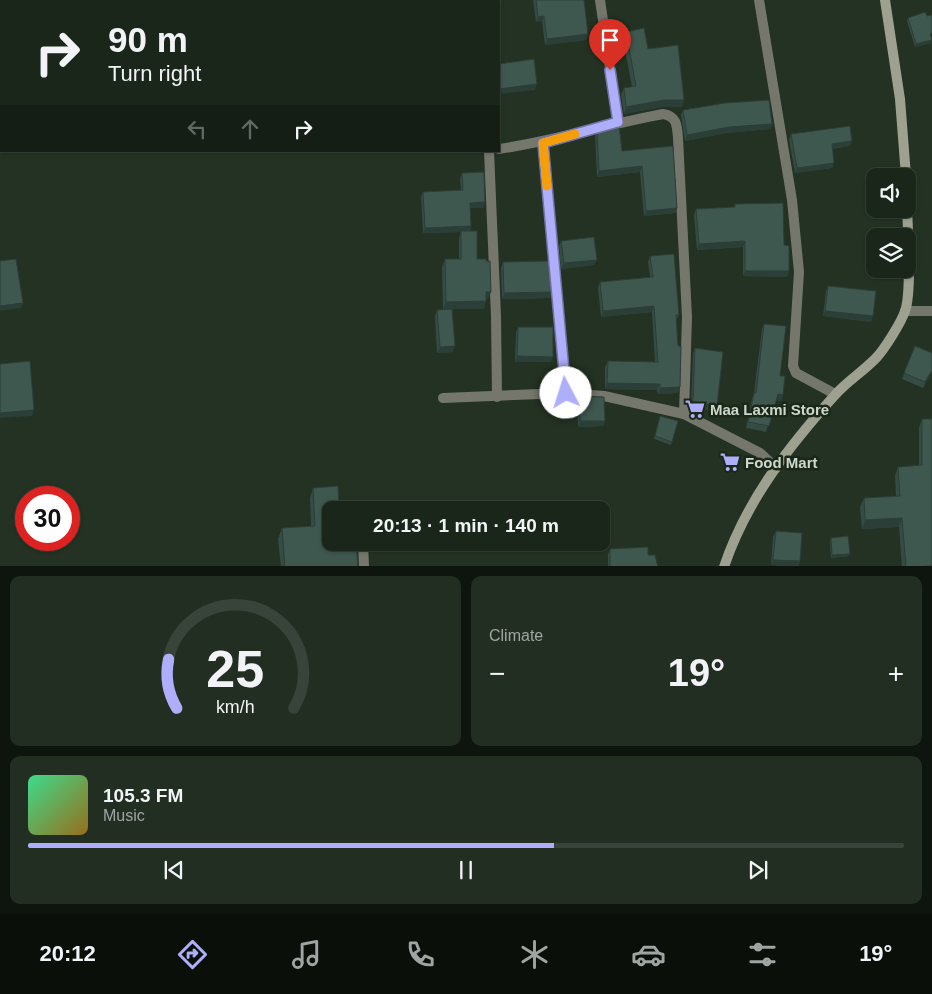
<!DOCTYPE html>
<meta charset="utf-8">
<style>
:root{--surface:#1a261a;--page:#232e23;--text:#f1f3f6;--muted:#9fa5a2;--line:#384339;--accent:#afaefa}
body{margin:0;font-family:Arial,sans-serif;background:var(--page);color:var(--text);height:100vh;display:flex;flex-direction:column;font-size:19px;white-space:nowrap}
*{box-sizing:border-box;margin:0}
p{font-size:16px;color:var(--muted)}
.icon{flex:none;width:28px;height:28px;fill:none;stroke:currentColor;stroke-width:2;stroke-linecap:round;stroke-linejoin:round}
.map{position:relative;height:566px;overflow:hidden}
.details{display:flex;flex-direction:column;gap:10px;padding:10px;background:#0e150e;flex:1}
.details>*{flex:none}
.top-card{position:absolute;left:0px;top:0px;width:500px;height:152px;box-shadow:0 1px 4px #0004,0 0 0 1px var(--line);background:#1a261a;color:var(--text);overflow:hidden}
.fabs{position:absolute;left:866px;top:168px;display:grid;gap:10px}
.fabs a{display:grid;place-items:center;width:50px;height:50px;border-radius:10px;background:var(--surface);box-shadow:0 1px 4px #0004,0 0 0 1px var(--line);font-size:25px}
.speed{position:absolute;left:15px;top:486px;display:flex;gap:10px;font-size:25px;font-weight:700;text-align:center}
.speed>*{display:grid;place-content:center;width:65px;height:65px;border-radius:50%;background:var(--surface);box-shadow:0 1px 4px #0004,0 0 0 1px var(--line);line-height:1}
.speed .limit{border:8px solid #d22;background:#fff;color:#111}
.pin{position:absolute;display:grid;place-items:center;width:42px;height:42px;color:#fff;margin:-51px -21px;border-radius:50% 50% 50% 0;rotate:-45deg;box-shadow:0 0 5px #0007}
.pin .icon{rotate:45deg}
.me{position:absolute;width:55px;margin:-28px;rotate:355deg;stroke-linejoin:round;filter:drop-shadow(0 0 4px #0008)}
.turn{display:flex;align-items:center;gap:18px;height:105px;padding:0 25px;font-size:22px}
.turn .icon{width:65px;height:65px;stroke-width:2.5}
.turn b{display:block;font-size:35px;line-height:42px}
.lanes{display:flex;align-items:center;height:48px;padding:0 25px;background:#0003;justify-content:center;gap:25px;direction:ltr}
.lanes .off{opacity:.35}
.big{font-size:38px;font-weight:700;line-height:1.1}
.details .card{flex:1;display:flex;flex-direction:column;justify-content:center;gap:8px;min-width:0;padding:0 18px;border-radius:10px;background:var(--page)}
.details .dial{align-items:center;gap:0}
.dial svg{height:130px;overflow:visible;fill:none;stroke:var(--line);stroke-width:7;stroke-linecap:round;text-anchor:middle}
.dial text{fill:var(--text);stroke:none}
.song{display:flex;align-items:center;gap:15px}
.cover{width:60px;height:60px;border-radius:8px;background:linear-gradient(135deg,hsl(150 70% 55%),hsl(40 70% 35%))}
.played{height:5px;border-radius:2px;background:linear-gradient(90deg,var(--accent) 60%,var(--line) 60%)}
.keys{display:flex;justify-content:space-around;direction:ltr}
.heat{display:flex;justify-content:space-between;align-items:center;font-size:28px;direction:ltr}
.details .tiles{flex:1;display:grid;gap:10px;grid-template-columns:1fr 1fr}
.card:last-child{grid-column:span 2}
.trip{position:absolute;left:322px;top:501px;width:288px;height:50px;border-radius:10px;background:var(--surface);box-shadow:0 1px 4px #0004,0 0 0 1px var(--line);font-weight:700;line-height:50px;text-align:center}
.tabs{display:flex;height:80px;justify-content:space-around;align-items:center;background:#0a0f0a;color:var(--muted)}
.tabs .icon{width:35px;height:35px}
.tabs .active{color:var(--accent)}
.tabs b{font-size:22px;color:var(--text)}
.map>svg:first-child{display:block}
</style>
<div class="map">
<svg width="932" height="567" viewBox="0 0 932 567">
<rect width="100%" height="100%" fill="#233222"/>
<g fill="none" stroke-linecap="round" stroke-linejoin="round">
<g stroke="#75776c" stroke-width="10">
<polyline points="457,0 457,1"/>
<polyline points="600,0 618,122"/>
<polyline points="759,0 792,200 799,272 793,366 796,373 835,394"/>
<polyline points="543,143 566,393"/>
<path d="M499,149C555,141 608,124 663,114C677,116 677,126 678,138L687,317L684,414"/>
<polyline points="489,151 496,316 497,397"/>
<polyline points="905,311 932,311"/>
<polyline points="443,398 566,393 604,396 684,414 760,453 776,468"/>
<polyline points="363,542 364,567"/>
</g>
<g stroke="#9ea090" stroke-width="10">
<polyline points="885,0 900,99 906,176"/>
<path d="M724,567C746,501 789,446 835,395C847,381 864,371 877,357C885,348 901,323 905,311C912,292 908,232 907,209"/>
</g>
</g>
<g fill="#354c44">
<polygon points="533,0 584,0 588,34 586,40 545,45 542,21 536,22"/>
<polygon points="927,16 931,37 931,43 915,47 907,21 908,18"/>
<polygon points="626,32 648,49 682,107 662,107 624,114 621,95 624,88 632,87 623,39"/>
<polygon points="683,110 772,124 770,129 727,133 685,141 681,115"/>
<polygon points="597,131 622,151 673,146 677,208 675,213 644,216 640,172 597,177 595,136"/>
<polygon points="791,134 850,146 832,149 834,163 832,168 795,173 789,140"/>
<polygon points="462,173 485,202 483,208 470,208 471,226 470,231 488,299 486,299 484,309 443,309 442,267 445,259 459,259 459,238 461,232 423,233 421,197 423,192 461,190 460,179"/>
<polygon points="735,204 784,245 789,271 787,277 743,276 743,247 697,250 694,215 696,209 734,207"/>
<polygon points="561,241 594,265 561,269 559,246"/>
<polygon points="650,256 679,315 676,320 678,393 658,394 657,390 605,389 605,367 608,361 655,362 652,312 601,317 598,288 600,282 650,277 648,262"/>
<polygon points="503,262 552,292 550,298 502,299 501,268"/>
<polygon points="828,286 871,322 823,316 826,291"/>
<polygon points="437,310 453,352 437,353 435,316"/>
<polygon points="764,324 780,376 783,395 781,401 776,400 766,432 746,428 752,399 754,393 762,329"/>
<polygon points="518,327 551,362 515,362 516,332"/>
<polygon points="915,346 932,353 932,372 923,388 902,379"/>
<polygon points="695,348 717,406 715,411 691,408 693,354"/>
<polygon points="579,396 605,421 603,426 578,427 577,402"/>
<polygon points="660,416 678,421 671,445 654,439"/>
<polygon points="922,419 932,567 902,567 899,527 862,529 860,507 864,498 896,496 895,476 898,467 919,466 919,428"/>
<polygon points="313,488 331,510 358,567 281,567 278,539 282,528 311,526 310,498"/>
<polygon points="776,531 800,561 798,567 771,565 773,537"/>
<polygon points="831,538 849,556 831,558 830,541"/>
<polygon points="610,549 648,555 658,567 608,567 608,555"/>
</g>
<g fill="#2b3e37">
<polygon points="544,16 542,21 536,22 538,17"/>
<polygon points="588,34 586,40 545,45 547,39"/>
<polygon points="932,40 931,43 915,47 916,44"/>
<polygon points="537,84 535,90 499,94 499,89"/>
<polygon points="664,100 684,100 682,107 662,107 624,114 626,107"/>
<polygon points="772,124 770,129 727,133 685,141 687,135 729,127"/>
<polygon points="852,141 850,146 830,149 832,144"/>
<polygon points="834,163 832,168 795,173 797,168"/>
<polygon points="642,166 640,172 597,177 599,171"/>
<polygon points="485,202 483,208 468,208 470,203"/>
<polygon points="677,208 675,213 644,216 646,211"/>
<polygon points="471,226 469,232 423,233 425,228"/>
<polygon points="745,241 743,247 697,250 699,244"/>
<polygon points="597,260 594,265 561,269 564,263"/>
<polygon points="745,271 789,271 787,277 743,276"/>
<polygon points="486,292 491,292 488,299 484,299"/>
<polygon points="552,292 550,298 502,299 504,293"/>
<polygon points="486,301 484,309 443,309 446,302"/>
<polygon points="23,303 21,308 0,311 0,306"/>
<polygon points="654,306 652,312 601,317 603,311"/>
<polygon points="825,311 873,316 871,322 823,316"/>
<polygon points="455,346 453,352 437,353 440,347"/>
<polygon points="517,356 553,357 551,362 515,362"/>
<polygon points="932,370 932,372 923,388 925,382"/>
<polygon points="607,383 660,384 657,390 605,389"/>
<polygon points="680,387 678,393 658,394 660,388"/>
<polygon points="778,394 783,395 781,401 775,400"/>
<polygon points="693,402 717,406 715,411 691,408"/>
<polygon points="34,410 32,416 0,418 0,413"/>
<polygon points="580,421 605,421 603,426 578,427"/>
<polygon points="902,518 899,527 862,529 865,520"/>
<polygon points="850,554 849,556 831,558 832,555"/>
<polygon points="773,560 800,561 798,567 771,565"/>
</g>
<g fill="#3e584f" stroke="#2b3e37">
<polygon points="536,0 584,0 588,34 547,39 544,16 538,17"/>
<polygon points="925,12 927,16 932,15 932,34 930,34 932,40 916,44 908,18"/>
<polygon points="644,28 648,49 678,45 684,100 664,100 626,107 624,88 636,86 626,32"/>
<polygon points="534,59 537,84 499,89 499,64"/>
<polygon points="769,100 772,124 729,127 687,135 683,110 725,103"/>
<polygon points="619,125 622,151 673,146 677,208 646,211 642,166 599,171 597,131"/>
<polygon points="850,126 852,141 832,144 834,163 797,168 791,134"/>
<polygon points="484,172 485,202 470,203 471,226 425,228 423,192 463,190 462,173"/>
<polygon points="783,203 784,245 789,246 789,271 745,271 745,241 699,244 696,209 735,207 735,204"/>
<polygon points="461,231 477,231 477,259 486,259 486,261 490,261 491,292 486,292 486,301 446,302 445,259 461,259"/>
<polygon points="594,237 597,260 564,263 561,241"/>
<polygon points="674,254 679,315 676,315 678,346 681,346 680,387 660,388 660,384 607,383 608,361 658,362 654,306 603,311 600,282 653,277 650,256"/>
<polygon points="16,259 23,303 0,306 0,261"/>
<polygon points="550,261 552,292 504,293 503,262"/>
<polygon points="828,286 876,291 873,316 825,311"/>
<polygon points="452,309 455,346 440,347 437,310"/>
<polygon points="764,324 786,326 780,376 785,376 783,395 778,394 769,426 748,422 754,393 756,393"/>
<polygon points="518,327 553,327 553,357 517,356"/>
<polygon points="915,346 932,353 932,370 925,382 904,373"/>
<polygon points="695,348 723,352 717,406 693,402"/>
<polygon points="30,361 34,410 0,413 0,364"/>
<polygon points="579,396 604,397 605,421 580,421"/>
<polygon points="660,416 678,421 672,442 655,436"/>
<polygon points="922,419 932,419 932,566 906,567 902,518 865,520 864,498 900,496 898,467 922,465"/>
<polygon points="338,486 339,510 331,510 331,542 356,542 358,567 285,567 282,528 315,526 313,488"/>
<polygon points="776,531 802,533 800,561 773,560"/>
<polygon points="848,536 850,554 832,555 831,538"/>
<polygon points="648,547 648,555 655,555 658,567 610,567 610,549"/>
</g>
<g fill="none" stroke-linecap="round" stroke-linejoin="round">
<defs>
<polyline id="route" points="566,393 543,143 618,122 610,70"/>
</defs>
<use href="#route" stroke="#7271a2" stroke-width="12"/>
<use href="#route" stroke="#afaefa" stroke-width="9"/>
<polyline stroke="#f59e0b" stroke-width="9" points="547,186 543,143 575,134"/>
</g>
<defs>
<symbol id="supermarket-bare" viewBox="-9 -9 18 18"><path d="M-6-5.5h2.5l.6 2H6L4.5 2H-2.5L-4.4-4H-6ZM-1.5 3.2a1.3 1.3 0 1 0 .1 0ZM3 3.2a1.3 1.3 0 1 0 .1 0Z" fill="#afaefa" stroke="#1a2818" stroke-width="2.5" paint-order="stroke"/></symbol>
</defs>
<g fill-rule="evenodd">
<use href="#supermarket-bare" x="681" y="395" width="28" height="28"/>
<use href="#supermarket-bare" x="716" y="448" width="28" height="28"/>
</g>
<g text-anchor="middle" dominant-baseline="central" stroke-width="5" stroke-linejoin="round" paint-order="stroke">
<g font-size="15" font-weight="bold" fill="#ced7cd" stroke="#1a2818" text-anchor="start">
<text x="710" y="409">Maa Laxmi Store</text>
<text x="745" y="462">Food Mart</text>
</g>
</g>
</svg>
<div class="fabs">
<a><svg class="icon" aria-label="sound" viewBox="0 0 24 24"><path d="M4 9h4l5-4v14l-5-4H4zM17 9q2 3 0 6"/></svg></a>
<a><svg class="icon" aria-label="layers" viewBox="0 0 24 24"><path d="M12 4l9 5-9 5-9-5zM3 14l9 5 9-5"/></svg></a>
</div>
<div class="speed"><div class="limit">30</div></div>
<div class="pin" style="left:610px;top:70px;background:#d93025"><svg class="icon" aria-label="arrive" viewBox="0 0 24 24"><path d="M6 21V4h12l-3 4 3 4H6"/></svg></div>
<svg class="me" style="left:566px;top:393px" viewBox="-20 -20 40 40"><circle r="19" fill="#fff"/><path d="M0-13L10 11 0 6-10 11z" fill="#afaefa"/></svg>
<div class="trip">20:13 · 1 min · 140 m</div>
<div class="top-card">
<div class="turn"><svg class="icon" aria-label="right" viewBox="0 0 24 24"><path d="M7 20v-9h11M14 6l5 5-5 5"/></svg><div><b>90 m</b>Turn right</div></div>
<div class="lanes"><svg class="icon off" aria-label="left" viewBox="0 0 24 24"><path d="M17 20v-9H6M10 6l-5 5 5 5"/></svg><svg class="icon off" aria-label="ahead" viewBox="0 0 24 24"><path d="M12 20V5M6 11l6-6 6 6"/></svg><svg class="icon" aria-label="right" viewBox="0 0 24 24"><path d="M7 20v-9h11M14 6l5 5-5 5"/></svg></div>
</div>
</div>
<section class="details">
<div class="tiles">
<div class="card dial"><svg viewBox="0 0 100 80">
<path d="M14 69A42 42 0 1 1 86 69"/>
<path d="M14 69A42 42 0 0 1 9 39" stroke="#afaefa"/>
<text x="50" y="56" font-size="32" font-weight="700">25</text>
<text x="50" y="72" font-size="11">km/h</text>
</svg></div>
<div class="card"><p>Climate</p>
<div class="heat"><a>−</a><b class="big">19°</b><a>+</a></div>
</div>
<div class="card">
<div class="song"><i class="cover"></i><div><b>105.3 FM</b><p>Music</p></div></div>
<div class="played"></div>
<div class="keys"><svg class="icon" aria-label="previous" viewBox="0 0 24 24"><path d="M18 5L8 12l10 7zM5 5v14"/></svg><svg class="icon" aria-label="pause" viewBox="0 0 24 24"><path d="M8 5v14M16 5v14"/></svg><svg class="icon" aria-label="next" viewBox="0 0 24 24"><path d="M6 5l10 7-10 7zM19 5v14"/></svg></div>
</div>
</div>
</section>
<nav class="tabs">
<b>20:12</b>
<svg class="icon active" aria-label="directions" viewBox="0 0 24 24"><path d="M12 3l9 9-9 9-9-9zM9 14v-3h6M13 9l2 2-2 2"/></svg>
<svg class="icon" aria-label="music" viewBox="0 0 24 24"><path d="M9 18V5l10-2v13"/><circle cx="6" cy="18" r="3"/><circle cx="16" cy="16" r="3"/></svg>
<svg class="icon" aria-label="phone" viewBox="0 0 24 24"><path d="M5 4h4l2 5-3 2q2 4 5 5l2-3 5 2v4C11 20 4 13 5 4z"/></svg>
<svg class="icon" aria-label="climate" viewBox="0 0 24 24"><path d="M12 3v18M4 7l16 10M4 17L20 7"/></svg>
<svg class="icon" aria-label="car" viewBox="0 0 24 24"><path d="M5 17H2v-5l4-1 3-4h7l3 4 3 1v5h-3M9 17h6M6 11h13"/><circle cx="7" cy="17" r="2"/><circle cx="17" cy="17" r="2"/></svg>
<svg class="icon" aria-label="filters" viewBox="0 0 24 24"><path d="M4 7h16M4 17h16"/><circle cx="9" cy="7" r="2"/><circle cx="15" cy="17" r="2"/></svg>
<b>19°</b>
</nav>
